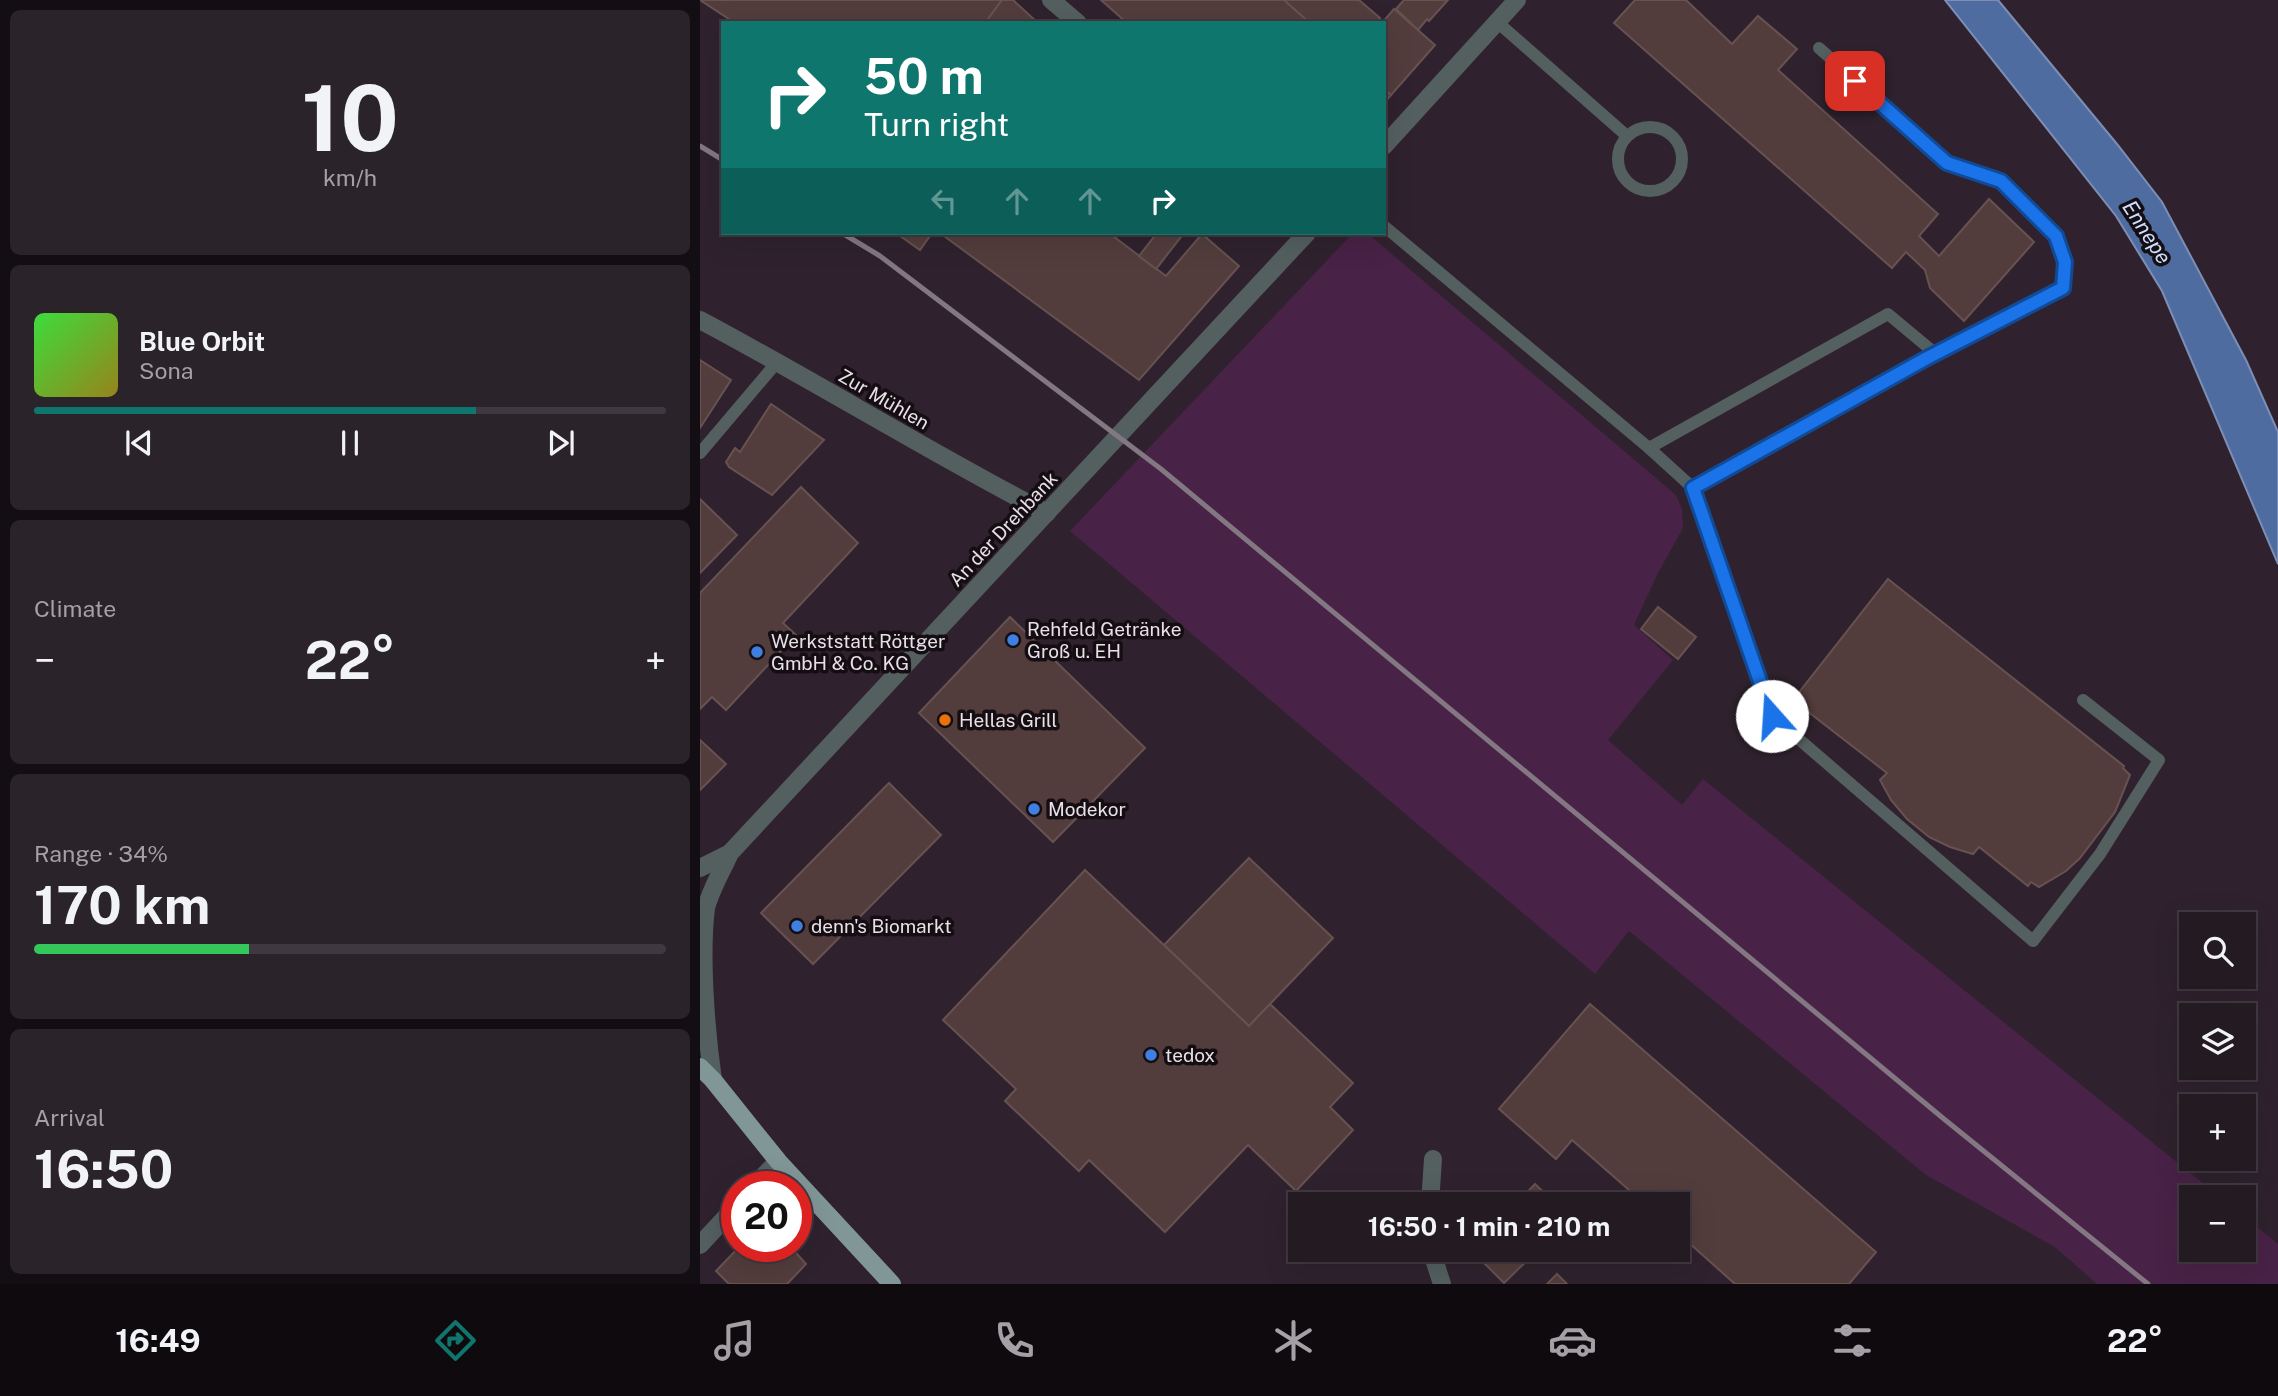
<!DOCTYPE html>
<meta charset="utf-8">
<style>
:root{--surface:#231a22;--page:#2b232a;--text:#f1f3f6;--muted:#a3a1a5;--line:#403840;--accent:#0f766e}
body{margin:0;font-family:"Public Sans",sans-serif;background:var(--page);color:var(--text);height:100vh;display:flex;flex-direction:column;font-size:26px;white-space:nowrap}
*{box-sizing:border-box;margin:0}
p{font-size:23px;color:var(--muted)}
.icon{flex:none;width:38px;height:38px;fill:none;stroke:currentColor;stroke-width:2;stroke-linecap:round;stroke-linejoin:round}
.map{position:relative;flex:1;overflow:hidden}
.side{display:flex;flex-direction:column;gap:10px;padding:10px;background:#130e13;width:700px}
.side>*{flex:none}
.top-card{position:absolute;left:21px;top:21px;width:665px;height:214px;border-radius:0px;box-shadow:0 7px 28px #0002,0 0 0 2px var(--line);background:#0f766e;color:#fff;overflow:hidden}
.tools{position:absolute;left:1479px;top:912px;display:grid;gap:14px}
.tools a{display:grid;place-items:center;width:77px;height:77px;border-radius:0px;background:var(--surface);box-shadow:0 7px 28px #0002,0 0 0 2px var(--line);font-size:35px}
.speed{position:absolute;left:21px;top:1171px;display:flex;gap:14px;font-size:35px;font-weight:700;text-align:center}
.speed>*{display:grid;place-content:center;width:91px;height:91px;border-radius:50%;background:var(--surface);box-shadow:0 7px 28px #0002,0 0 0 2px var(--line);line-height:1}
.speed .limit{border:10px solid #d22;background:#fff;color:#111}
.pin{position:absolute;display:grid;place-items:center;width:60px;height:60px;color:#fff;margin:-30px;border-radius:14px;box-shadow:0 4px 10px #0006}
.me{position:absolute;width:77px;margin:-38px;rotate:341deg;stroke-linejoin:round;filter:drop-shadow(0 0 5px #0008)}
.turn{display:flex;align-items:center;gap:24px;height:147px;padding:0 28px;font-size:32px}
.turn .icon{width:91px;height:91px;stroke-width:2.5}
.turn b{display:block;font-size:49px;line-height:60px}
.lanes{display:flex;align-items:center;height:66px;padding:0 28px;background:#0003;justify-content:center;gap:35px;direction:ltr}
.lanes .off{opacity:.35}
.big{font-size:52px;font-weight:700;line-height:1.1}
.side .card{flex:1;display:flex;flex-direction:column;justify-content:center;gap:10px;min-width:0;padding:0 24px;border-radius:10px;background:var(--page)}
.side .dial{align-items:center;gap:0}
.dial b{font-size:91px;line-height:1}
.song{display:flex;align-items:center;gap:21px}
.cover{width:84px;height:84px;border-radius:10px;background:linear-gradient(135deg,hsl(120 70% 55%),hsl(50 70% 35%))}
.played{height:7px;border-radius:4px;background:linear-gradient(90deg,var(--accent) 70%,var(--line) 70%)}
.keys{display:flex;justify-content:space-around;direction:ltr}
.heat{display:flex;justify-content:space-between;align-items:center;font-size:38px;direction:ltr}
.charge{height:10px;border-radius:5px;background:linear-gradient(90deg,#34c759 34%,var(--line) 0)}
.trip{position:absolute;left:588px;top:1192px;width:402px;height:70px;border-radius:0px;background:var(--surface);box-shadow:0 7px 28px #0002,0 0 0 2px var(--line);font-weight:700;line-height:70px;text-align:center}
.dock{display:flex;height:112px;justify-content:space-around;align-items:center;background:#0e0a0e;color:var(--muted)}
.dock .icon{width:49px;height:49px}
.dock .current{color:var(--accent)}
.dock b{font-size:32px;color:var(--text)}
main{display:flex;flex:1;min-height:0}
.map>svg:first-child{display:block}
</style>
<main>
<section class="side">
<div class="card dial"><b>10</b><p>km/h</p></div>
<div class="card">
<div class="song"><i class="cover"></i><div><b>Blue Orbit</b><p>Sona</p></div></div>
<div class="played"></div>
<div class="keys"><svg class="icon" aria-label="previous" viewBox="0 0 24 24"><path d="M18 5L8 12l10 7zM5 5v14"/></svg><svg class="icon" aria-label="pause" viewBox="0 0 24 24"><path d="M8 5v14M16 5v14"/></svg><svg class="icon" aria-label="next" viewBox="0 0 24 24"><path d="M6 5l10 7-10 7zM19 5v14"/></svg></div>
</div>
<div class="card"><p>Climate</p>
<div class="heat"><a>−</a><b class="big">22°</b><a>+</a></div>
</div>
<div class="card"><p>Range · 34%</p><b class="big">170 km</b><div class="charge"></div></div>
<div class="card"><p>Arrival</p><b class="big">16:50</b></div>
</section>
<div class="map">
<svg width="1578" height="1284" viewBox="0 0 1578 1284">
<rect width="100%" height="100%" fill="#2f222e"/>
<polygon fill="#492247" points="653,233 667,233 976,495 982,509 983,528 958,573 934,625 973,660 908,740 982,805 1003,779 1520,1197 1491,1197 1491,1250 1544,1250 1544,1216 1578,1244 1578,1284 1397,1284 1355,1247 1226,1175 929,931 895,974 370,531"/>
<polygon fill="#4f6ca0" stroke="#7d8eb5" stroke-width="2" points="1245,0 1298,0 1417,144 1462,202 1546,360 1578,432 1578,564 1462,291 1416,216"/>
<g fill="#523d3c" stroke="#685251" stroke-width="2">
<polygon points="0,0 302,0 285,23 35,23"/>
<polygon points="302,0 313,0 338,23 285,23"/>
<polygon points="401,0 584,0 610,23 427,23"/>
<polygon points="584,0 659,0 680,18 675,23 610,23"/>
<polygon points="704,0 748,0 729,21 727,19 718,30 696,9"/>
<polygon points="935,0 986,0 1032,44 1058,16 1097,49 1078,70 1238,214 1219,236 1239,256 1289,199 1334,242 1264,321 1230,288 1225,270 1206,252 1192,268 914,23"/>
<polygon points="694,9 735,45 691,95 684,89 684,23 682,23"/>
<polygon points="684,89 691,95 684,103"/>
<polygon points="196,233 232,233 220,250"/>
<polygon points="240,233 409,233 466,276 502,234 539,266 439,380"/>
<polygon points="457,233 484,233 456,269 439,256"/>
<polygon points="0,360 31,380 0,428"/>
<polygon points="71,404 124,440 72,495 29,467 26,462 35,448 40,452"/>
<polygon points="101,487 158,543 83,623 96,635 26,710 12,697 0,709 0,593"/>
<polygon points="0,499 37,535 0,573"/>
<polygon points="1188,579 1424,766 1423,768 1430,775 1415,812 1380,858 1366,871 1339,887 1331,882 1328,886 1279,847 1273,854 1250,847 1229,837 1207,819 1191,800 1180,780 1187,773 1093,700"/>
<polygon points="958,607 996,637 978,659 941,629"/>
<polygon points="310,617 445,748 353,842 219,713"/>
<polygon points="0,740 26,764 0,790"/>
<polygon points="189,783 241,835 113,964 61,913"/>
<polygon points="549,858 633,938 549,1026 464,945"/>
<polygon points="385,870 549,1026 570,1004 653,1083 630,1107 653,1130 596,1191 548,1145 465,1232 389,1160 379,1171 305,1101 316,1089 243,1020"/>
<polygon points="890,1004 1176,1252 1149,1284 1035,1284 978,1233 978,1204 945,1204 872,1140 856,1159 799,1109"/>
<polygon points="835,1184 856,1204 816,1204"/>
<polygon points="40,1246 90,1246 106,1264 87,1284 29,1284 16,1271"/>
<polygon points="771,1250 838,1250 804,1283"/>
<polygon points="857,1274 867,1284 847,1284"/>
</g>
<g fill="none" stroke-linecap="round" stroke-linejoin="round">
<g stroke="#545f5f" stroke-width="12">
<polyline points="796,21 927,136"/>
<polyline points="1119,48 1247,163 1301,181 1356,236 1365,262 1363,288 1236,354"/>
<circle cx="950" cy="159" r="32"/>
<polyline points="684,226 949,448 1188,314 1236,354 993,488"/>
<polyline points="949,448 993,488 1072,716 1333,941 1400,854 1459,760 1383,700"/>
<polyline points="0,453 78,361"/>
</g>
<g stroke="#545f5f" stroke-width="18">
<polyline points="351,0 378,23"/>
<polyline points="684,146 817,0"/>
<path d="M0,320C117,382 229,452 347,513"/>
<polyline points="0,868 30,853"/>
<path d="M13,1080C6,1032 0,955 6,908C11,889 22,871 30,853L607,233"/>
<polyline points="54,1186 78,1161"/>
<polyline points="730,1204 733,1159"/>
<polyline points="0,1245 37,1205"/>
<polyline points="731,1250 742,1284"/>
</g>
<polyline stroke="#819797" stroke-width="18" points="0,1067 13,1080 78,1161 192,1284"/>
<g stroke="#837882" stroke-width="5">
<polyline points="0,146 23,160"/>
<polyline points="142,233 180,256 461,469 1244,1119 1448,1284"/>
</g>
</g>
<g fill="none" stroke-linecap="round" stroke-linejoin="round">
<defs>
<polyline id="route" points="1072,716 993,488 1227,358 1363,288 1365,262 1356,236 1301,181 1247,163 1155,81"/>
</defs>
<use href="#route" stroke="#114b97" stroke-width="18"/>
<use href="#route" stroke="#1a73e8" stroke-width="12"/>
</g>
<g fill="#3f7fe0" stroke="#140e13" stroke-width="2.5">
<circle cx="313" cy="640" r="7"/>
<circle cx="57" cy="652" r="7"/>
<circle cx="334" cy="809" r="7"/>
<circle cx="97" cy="926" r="7"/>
<circle cx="451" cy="1055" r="7"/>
</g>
<circle fill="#e8710a" stroke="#140e13" stroke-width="2.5" cx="245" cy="720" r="7"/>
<g text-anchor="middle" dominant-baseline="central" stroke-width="7" stroke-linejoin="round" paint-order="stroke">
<g font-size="19" fill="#e8dfe7" stroke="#140e13">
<text transform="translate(184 399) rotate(30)">Zur Mühlen</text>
<text transform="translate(303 529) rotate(-47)">An der Drehbank</text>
</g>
<g font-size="19" fill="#e8dfe7" stroke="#140e13" text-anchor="start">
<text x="327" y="629">Rehfeld Getränke<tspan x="327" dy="22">Groß u. EH</tspan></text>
<text x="71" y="641">Werkststatt Röttger<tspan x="71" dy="22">GmbH &amp; Co. KG</tspan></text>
<text x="259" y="720">Hellas Grill</text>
<text x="348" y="809">Modekor</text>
<text x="111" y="926">denn's Biomarkt</text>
<text x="465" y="1055">tedox</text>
</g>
<g font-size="21" font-style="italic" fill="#ccdefe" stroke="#140e13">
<text transform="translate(1447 232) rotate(57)">Ennepe</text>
</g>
</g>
</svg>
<div class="tools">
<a><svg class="icon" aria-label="search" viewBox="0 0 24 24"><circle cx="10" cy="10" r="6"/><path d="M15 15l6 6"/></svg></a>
<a><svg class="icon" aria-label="layers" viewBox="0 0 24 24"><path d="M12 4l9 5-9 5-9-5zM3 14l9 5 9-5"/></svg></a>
<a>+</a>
<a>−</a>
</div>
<div class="speed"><div class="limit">20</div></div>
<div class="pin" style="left:1155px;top:81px;background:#d93025"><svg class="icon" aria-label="arrive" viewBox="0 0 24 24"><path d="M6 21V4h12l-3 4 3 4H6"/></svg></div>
<svg class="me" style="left:1072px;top:716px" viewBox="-20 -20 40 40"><circle r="19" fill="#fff"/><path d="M0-13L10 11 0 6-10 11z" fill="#1a73e8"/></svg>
<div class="trip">16:50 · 1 min · 210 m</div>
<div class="top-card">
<div class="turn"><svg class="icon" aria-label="right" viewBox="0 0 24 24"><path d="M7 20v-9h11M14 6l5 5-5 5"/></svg><div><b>50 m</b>Turn right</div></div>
<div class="lanes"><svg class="icon off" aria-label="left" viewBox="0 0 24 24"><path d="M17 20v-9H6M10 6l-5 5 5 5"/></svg><svg class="icon off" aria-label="ahead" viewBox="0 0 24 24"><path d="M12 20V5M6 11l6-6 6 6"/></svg><svg class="icon off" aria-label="ahead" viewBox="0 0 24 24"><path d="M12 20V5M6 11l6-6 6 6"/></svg><svg class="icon" aria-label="right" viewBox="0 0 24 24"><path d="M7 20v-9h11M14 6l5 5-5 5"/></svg></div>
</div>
</div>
</main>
<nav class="dock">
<b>16:49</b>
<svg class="icon current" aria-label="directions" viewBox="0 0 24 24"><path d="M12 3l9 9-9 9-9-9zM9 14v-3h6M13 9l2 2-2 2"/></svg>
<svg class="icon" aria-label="music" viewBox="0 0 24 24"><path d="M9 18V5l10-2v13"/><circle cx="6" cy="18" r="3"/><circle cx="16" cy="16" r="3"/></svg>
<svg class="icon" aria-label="phone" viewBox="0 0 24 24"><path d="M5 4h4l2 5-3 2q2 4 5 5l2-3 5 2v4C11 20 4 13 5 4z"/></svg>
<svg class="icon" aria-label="climate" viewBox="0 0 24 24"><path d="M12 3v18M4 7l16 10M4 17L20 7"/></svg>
<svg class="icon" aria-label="car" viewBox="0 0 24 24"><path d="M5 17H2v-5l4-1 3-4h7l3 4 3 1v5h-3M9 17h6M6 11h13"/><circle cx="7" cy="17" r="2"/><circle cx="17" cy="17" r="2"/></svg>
<svg class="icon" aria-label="filters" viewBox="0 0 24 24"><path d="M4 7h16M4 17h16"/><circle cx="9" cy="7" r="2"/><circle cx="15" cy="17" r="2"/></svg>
<b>22°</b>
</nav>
